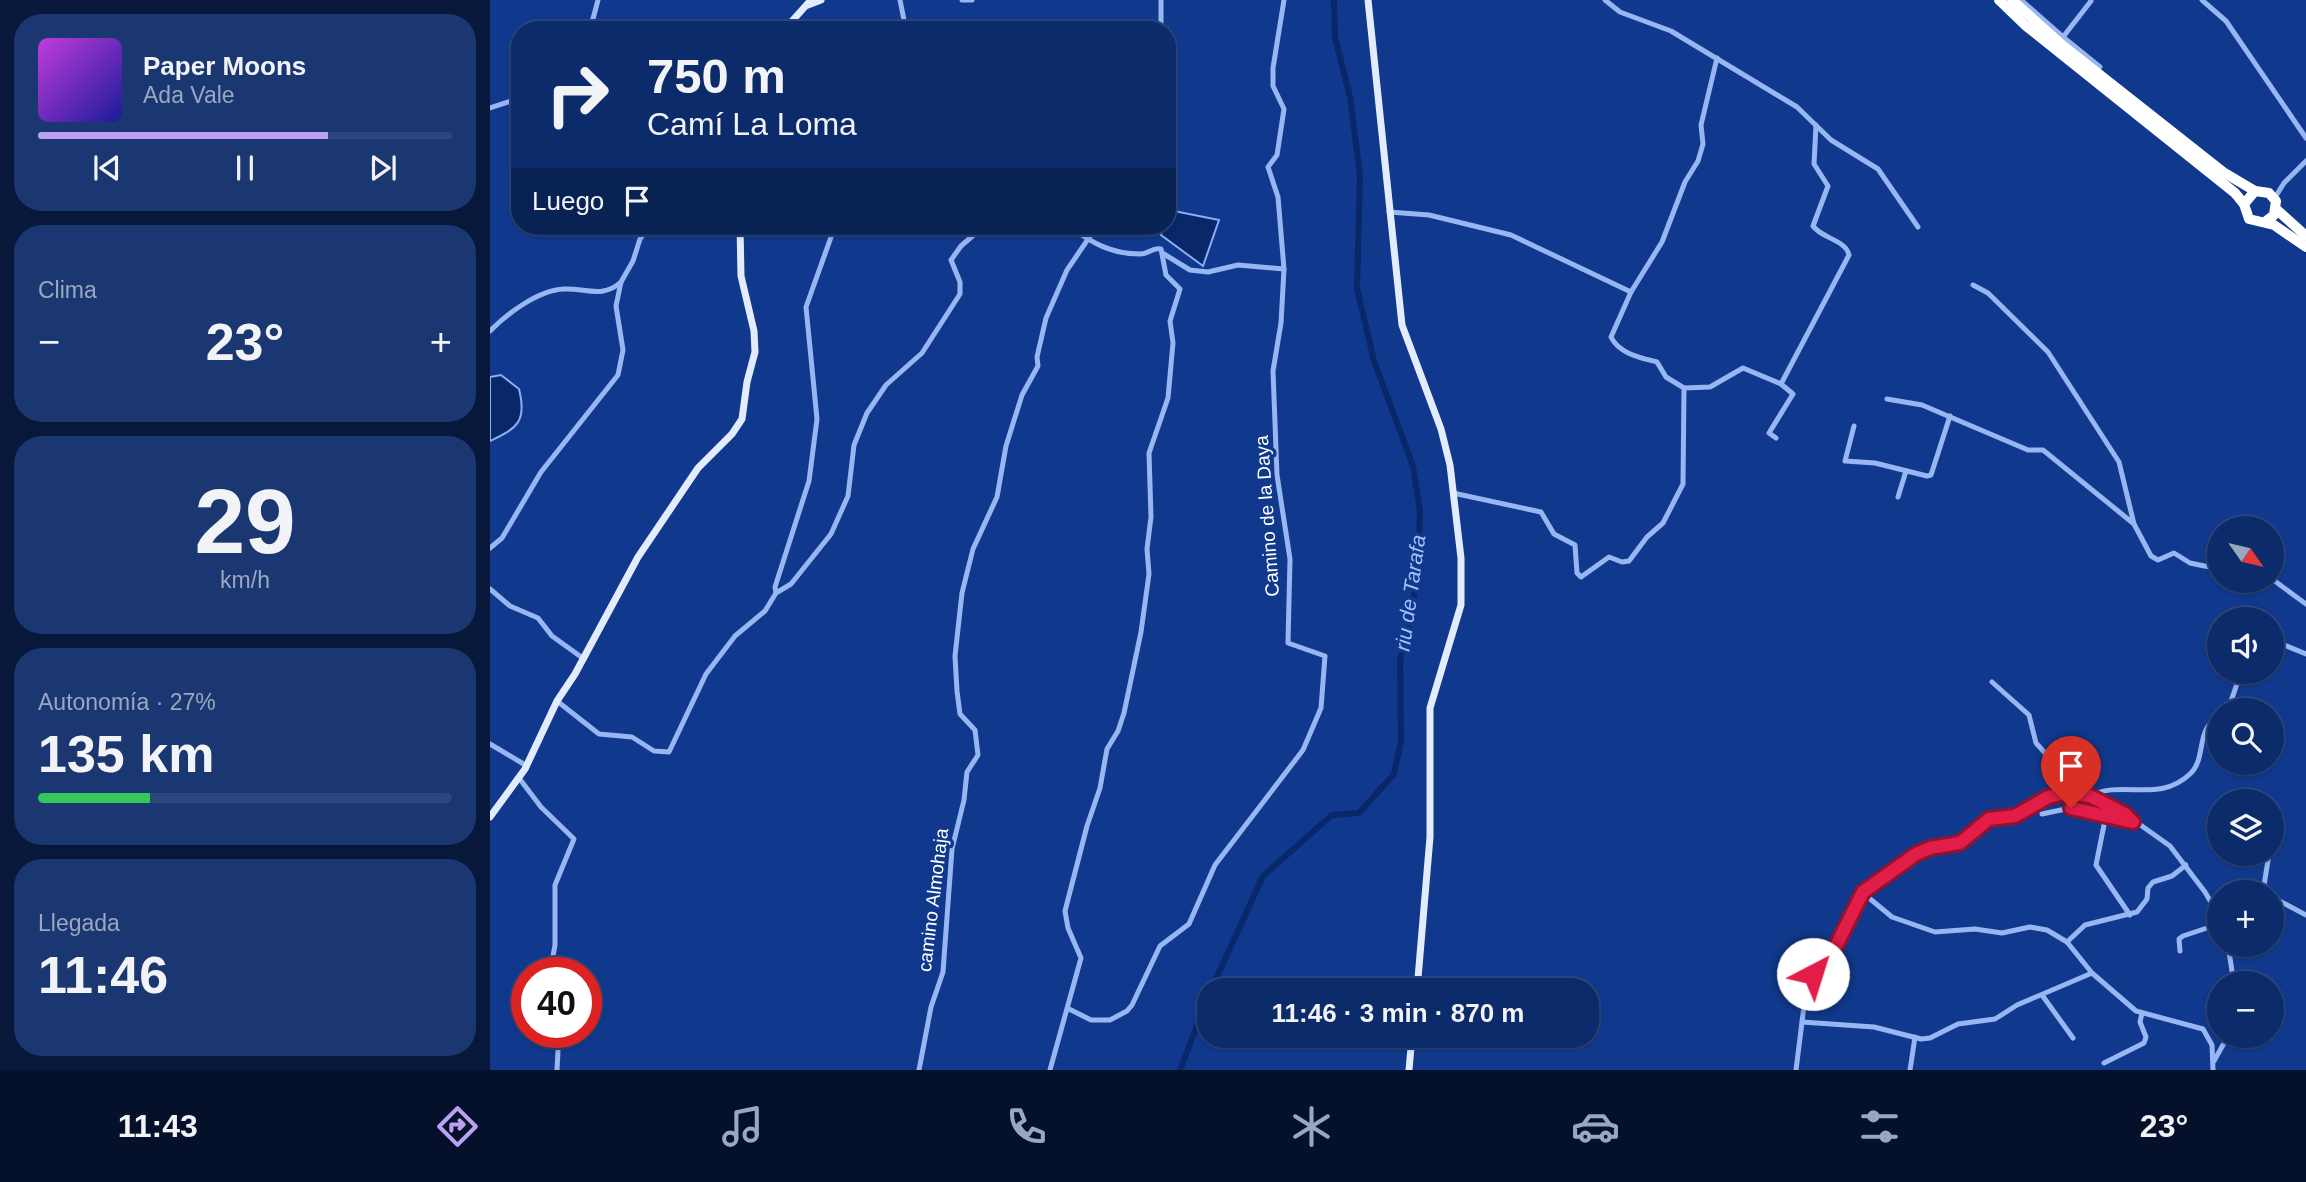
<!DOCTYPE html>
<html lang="es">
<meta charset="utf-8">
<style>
:root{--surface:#0c2b6a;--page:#1a3772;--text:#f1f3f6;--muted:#9aa7c1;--line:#2c477e;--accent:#bca0f2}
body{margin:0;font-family:Helvetica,sans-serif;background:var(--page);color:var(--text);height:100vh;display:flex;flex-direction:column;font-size:26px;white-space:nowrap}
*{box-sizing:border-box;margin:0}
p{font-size:23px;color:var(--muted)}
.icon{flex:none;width:38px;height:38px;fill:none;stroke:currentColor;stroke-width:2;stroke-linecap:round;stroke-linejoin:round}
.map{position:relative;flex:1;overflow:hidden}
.details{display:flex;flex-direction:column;gap:14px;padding:14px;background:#07183a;width:490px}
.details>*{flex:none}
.top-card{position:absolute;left:21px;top:21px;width:665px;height:214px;border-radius:28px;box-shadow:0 2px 5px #0004,0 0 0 2px var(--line);background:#0c2b6a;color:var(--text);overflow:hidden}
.needle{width:46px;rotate:124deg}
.buttons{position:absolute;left:1717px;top:516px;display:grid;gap:14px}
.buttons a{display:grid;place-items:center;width:77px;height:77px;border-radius:50%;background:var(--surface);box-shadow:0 2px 5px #0004,0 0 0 2px var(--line);font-size:35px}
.speed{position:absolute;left:21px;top:957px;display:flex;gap:14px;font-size:35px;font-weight:700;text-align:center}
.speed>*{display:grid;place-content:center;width:91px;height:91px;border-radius:50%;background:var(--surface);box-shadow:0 2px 5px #0004,0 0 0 2px var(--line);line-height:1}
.speed .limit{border:10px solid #d22;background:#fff;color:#111}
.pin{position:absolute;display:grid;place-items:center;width:60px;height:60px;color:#fff;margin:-72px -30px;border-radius:50% 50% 50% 0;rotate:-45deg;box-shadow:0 0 7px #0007}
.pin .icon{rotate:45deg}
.me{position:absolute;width:77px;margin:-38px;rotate:40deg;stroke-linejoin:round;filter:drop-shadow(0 0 5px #0008)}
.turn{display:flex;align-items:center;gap:24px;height:147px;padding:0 21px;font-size:32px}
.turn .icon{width:91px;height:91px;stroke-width:2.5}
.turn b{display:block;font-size:49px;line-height:60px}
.then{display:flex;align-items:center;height:66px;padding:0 21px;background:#0003;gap:14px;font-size:26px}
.big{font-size:52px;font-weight:600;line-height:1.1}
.details .widget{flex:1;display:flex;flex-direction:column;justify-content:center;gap:10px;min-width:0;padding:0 24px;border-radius:28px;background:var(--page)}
.details .dial{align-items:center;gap:0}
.dial b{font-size:91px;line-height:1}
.song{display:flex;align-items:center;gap:21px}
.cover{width:84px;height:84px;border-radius:10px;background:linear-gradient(135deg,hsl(290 70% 55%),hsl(240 70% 35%))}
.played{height:7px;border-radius:4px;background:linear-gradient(90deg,var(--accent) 70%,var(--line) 70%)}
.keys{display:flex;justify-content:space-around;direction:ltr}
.heat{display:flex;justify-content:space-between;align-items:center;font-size:38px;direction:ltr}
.charge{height:10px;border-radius:5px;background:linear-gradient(90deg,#34c759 27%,var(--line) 0)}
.trip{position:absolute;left:707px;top:978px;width:402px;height:70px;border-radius:28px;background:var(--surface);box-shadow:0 2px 5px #0004,0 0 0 2px var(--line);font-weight:600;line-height:70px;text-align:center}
.dock{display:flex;height:112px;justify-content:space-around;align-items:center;background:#05112a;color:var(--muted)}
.dock .icon{width:49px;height:49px}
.dock .on{color:var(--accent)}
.dock b{font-size:32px;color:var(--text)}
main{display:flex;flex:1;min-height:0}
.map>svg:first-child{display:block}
</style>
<main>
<section class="details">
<div class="widget">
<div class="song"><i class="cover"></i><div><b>Paper Moons</b><p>Ada Vale</p></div></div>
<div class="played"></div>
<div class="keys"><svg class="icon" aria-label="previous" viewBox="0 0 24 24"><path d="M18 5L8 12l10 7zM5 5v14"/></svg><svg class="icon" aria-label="pause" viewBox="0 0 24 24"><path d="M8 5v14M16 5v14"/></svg><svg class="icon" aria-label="next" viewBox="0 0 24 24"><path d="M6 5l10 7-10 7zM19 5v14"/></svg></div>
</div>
<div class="widget"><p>Clima</p>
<div class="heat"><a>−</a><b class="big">23°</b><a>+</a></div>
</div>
<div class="widget dial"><b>29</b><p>km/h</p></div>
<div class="widget"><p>Autonomía · 27%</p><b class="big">135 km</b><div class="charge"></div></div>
<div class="widget"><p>Llegada</p><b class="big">11:46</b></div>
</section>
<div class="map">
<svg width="1816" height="1070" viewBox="0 0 1816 1070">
<rect width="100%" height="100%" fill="#10398d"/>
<g fill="#092769" stroke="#89aff6" stroke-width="2">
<polygon points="679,210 729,220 713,266 671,235 673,226 677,226"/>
<path d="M11,375L29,389C37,421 28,428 0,441V377Z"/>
</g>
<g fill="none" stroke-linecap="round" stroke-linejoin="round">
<g stroke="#092769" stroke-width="6">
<polyline points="721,990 773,876 842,815 869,813 904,774 911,741 910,659 919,628 928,569 930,511 923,466 884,361 867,288 870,175 860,97 845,37 844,0"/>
<polyline points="690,1070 719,995"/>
</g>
<g stroke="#98b6f2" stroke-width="5">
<polyline points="410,0 416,30"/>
<polyline points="472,0 482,0"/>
<polyline points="671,0 671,30"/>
<polyline points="1115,0 1130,12 1181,31 1307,107 1341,140 1388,169 1428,227"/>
<polyline points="1531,0 1573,37 1601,1"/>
<polyline points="1712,0 1736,21 1816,138"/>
<polyline points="100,30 108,0"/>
<polyline points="1573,37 1610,67"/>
<polyline points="677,101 680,106 677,115"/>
<polyline points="0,108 30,98"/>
<polyline points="1784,199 1794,183 1816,161"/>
<polyline points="899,212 939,215 1021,235 1141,292"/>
<polyline points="674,254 700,270 718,272 748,265 794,269"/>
<polyline points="1483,285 1498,293 1558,352 1629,462 1644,524 1661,556 1668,560 1684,553 1700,563 1729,569"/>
<path d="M0,331C17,314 48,290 74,289C96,288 112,299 131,282"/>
<path d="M1194,388L1220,387L1253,368L1291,384L1359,255C1356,240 1331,238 1323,226L1338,186L1324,164L1326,125"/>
<polyline points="1397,399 1432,405 1538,450 1553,450 1644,524"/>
<polyline points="1364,426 1355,461 1385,463 1437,476 1441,475 1460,416"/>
<polyline points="1286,438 1279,433 1303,394 1291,384"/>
<path d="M963,493L1051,512L1064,534L1085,545L1087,573L1091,577L1119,557L1132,562L1139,561L1157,537L1173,523L1193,484L1194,388L1176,377L1167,362C1152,358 1129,354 1121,337L1141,292L1172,242L1195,182L1208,161L1213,144L1211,125L1227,58"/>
<polyline points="1408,497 1416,471"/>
<polyline points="0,548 12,538 51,472 128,375 133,350 126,306 131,282 143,261 150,239 160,226"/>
<polyline points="1782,579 1816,604"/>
<polyline points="0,589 20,606 48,618 62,636 94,659"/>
<polyline points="286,593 285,587 319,481 327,419 316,307 345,226"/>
<polyline points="1782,640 1816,654"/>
<polyline points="1502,682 1539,715 1546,743 1576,776 1580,794"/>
<polyline points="67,701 109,734 142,737 164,751 179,752 216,674 245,636 275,611 286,593 301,584 341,534 358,496 364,445 377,413 396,385 432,353 470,294 470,282 461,260 471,246 494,226"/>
<polyline points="1738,710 1751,672"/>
<polyline points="0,744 37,766"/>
<polyline points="29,778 51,807 84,839 65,885 65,945 60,973"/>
<path d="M1600,796C1633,779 1668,804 1700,774C1717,759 1705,727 1729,718"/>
<polyline points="1552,814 1585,807 1617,818"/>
<polyline points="1782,846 1790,820"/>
<polyline points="1773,892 1779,854"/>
<polyline points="1373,893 1402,917 1445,932 1485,929 1512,933 1540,927 1557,930 1577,942 1602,973"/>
<polyline points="1782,897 1816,915"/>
<polyline points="1640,915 1606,865 1615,820 1624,818 1643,822"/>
<polyline points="1577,942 1595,925 1647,912 1657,899 1658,888 1663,882 1682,876 1696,865"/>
<polyline points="1738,945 1744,984"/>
<polyline points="1690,951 1689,939 1693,936 1729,924"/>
<polyline points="1552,995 1583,1038"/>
<polyline points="579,1009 601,1020 620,1020 637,1011 642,1005 670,946 699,924 725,865 813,750 831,708 835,656 798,643 800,559 787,475 783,371 791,323 794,269 788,197 778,167 787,155 794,109 783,86 783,68 794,0"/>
<polyline points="1312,1022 1384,1027 1431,1039 1440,1038 1468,1024 1505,1019 1527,1005 1602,973 1646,1011 1713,1029 1722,1045 1723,1070"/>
<polyline points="1724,1061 1738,1036"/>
<polyline points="1614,1063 1654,1043 1656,1037 1650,1022 1652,1013"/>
<polyline points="67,1070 69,1032"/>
<polyline points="429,1070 441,1007 453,972 462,849 474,800 477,772 488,755 485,730 470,714 467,691 465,656 472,593 483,549 507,497 516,446 532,395 548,366 547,357 556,318 577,270 607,226"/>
<path d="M560,1070L591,958L578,928L575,911L597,826L610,788L617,749L628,731L634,713L651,632L659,574L657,549L661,517L659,453L678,398L683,343L680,321L690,289L676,275L671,249C662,247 659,254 650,254C621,254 602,243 579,226"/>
<polyline points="1306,1070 1317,982 1340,955 1373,893 1426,854 1440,848 1468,844 1499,819 1525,816 1558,797 1575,793 1593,795 1635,814 1680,846 1715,892 1729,916"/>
<polyline points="1420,1070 1425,1037"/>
</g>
<g stroke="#e3ebff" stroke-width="7">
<polyline points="878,0 912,325 951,429 960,465 971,558 971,605 940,708 940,837 927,990"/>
<polyline points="318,5 331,0"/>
<polyline points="294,30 321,0"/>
<polyline points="0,817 35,769 67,701 85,674 148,557 208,468 242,434 252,419 257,382 265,352 264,331 251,276 250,226"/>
<polyline points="919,1070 922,1036"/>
</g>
<g stroke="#fff" stroke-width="10">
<polyline points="1509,0 1535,25 1745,193 1754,204"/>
<polyline points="1522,0 1572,45 1733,172 1765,191"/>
<polyline points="1786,209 1816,236"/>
<polyline points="1775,222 1784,215 1786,201 1779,193 1765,191 1754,204 1759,219 1784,225 1816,247"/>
</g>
</g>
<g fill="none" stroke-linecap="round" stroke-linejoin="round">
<defs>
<polyline id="route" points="1323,974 1346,946 1373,892 1426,854 1440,848 1470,843 1499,819 1525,816 1558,797 1575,793 1600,796 1635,814 1643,822 1581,808"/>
</defs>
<use href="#route" stroke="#92132f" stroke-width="18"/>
<use href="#route" stroke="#e11d48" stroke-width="12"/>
</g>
<g text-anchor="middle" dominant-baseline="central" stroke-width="7" stroke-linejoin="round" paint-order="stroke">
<g font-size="19" fill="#fff" stroke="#10398d">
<text transform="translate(777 516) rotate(-94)">Camino de la Daya</text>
<text transform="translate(443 900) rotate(-83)">camino Almohaja</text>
</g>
<g font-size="21" font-style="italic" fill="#a4c1fa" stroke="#10398d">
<text transform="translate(920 593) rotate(-82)">riu de Tarafa</text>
</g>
</g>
</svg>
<div class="buttons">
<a><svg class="needle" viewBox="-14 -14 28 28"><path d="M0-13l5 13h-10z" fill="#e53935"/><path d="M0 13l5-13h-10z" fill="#9aa7c1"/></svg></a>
<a><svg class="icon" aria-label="sound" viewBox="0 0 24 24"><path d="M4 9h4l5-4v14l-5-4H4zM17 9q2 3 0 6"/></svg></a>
<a><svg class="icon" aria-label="search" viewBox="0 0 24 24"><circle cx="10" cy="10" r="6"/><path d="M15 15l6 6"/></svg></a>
<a><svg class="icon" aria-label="layers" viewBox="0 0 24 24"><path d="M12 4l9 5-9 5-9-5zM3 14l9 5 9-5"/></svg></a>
<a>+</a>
<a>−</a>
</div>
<div class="speed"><div class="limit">40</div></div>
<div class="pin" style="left:1581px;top:808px;background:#d93025"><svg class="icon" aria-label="arrive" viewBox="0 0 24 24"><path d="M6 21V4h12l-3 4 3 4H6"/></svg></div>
<svg class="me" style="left:1323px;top:974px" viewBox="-20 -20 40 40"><circle r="19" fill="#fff"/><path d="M0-13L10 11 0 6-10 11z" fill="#e11d48"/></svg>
<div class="trip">11:46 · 3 min · 870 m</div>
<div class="top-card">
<div class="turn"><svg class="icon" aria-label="right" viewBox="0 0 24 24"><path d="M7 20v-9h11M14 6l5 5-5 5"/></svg><div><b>750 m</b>Camí La Loma</div></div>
<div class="then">Luego<svg class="icon" aria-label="arrive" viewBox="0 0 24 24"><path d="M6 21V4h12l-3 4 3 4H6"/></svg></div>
</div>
</div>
</main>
<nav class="dock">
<b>11:43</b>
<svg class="icon on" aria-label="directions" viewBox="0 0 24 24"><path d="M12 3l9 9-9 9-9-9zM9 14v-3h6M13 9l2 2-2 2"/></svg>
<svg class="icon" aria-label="music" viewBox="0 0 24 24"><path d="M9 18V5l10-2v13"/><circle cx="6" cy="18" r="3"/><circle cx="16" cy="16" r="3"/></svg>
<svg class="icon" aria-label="phone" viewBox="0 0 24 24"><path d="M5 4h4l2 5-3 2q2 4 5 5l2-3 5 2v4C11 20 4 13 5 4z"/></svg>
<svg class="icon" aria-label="climate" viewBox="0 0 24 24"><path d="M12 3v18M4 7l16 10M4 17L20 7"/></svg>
<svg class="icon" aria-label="car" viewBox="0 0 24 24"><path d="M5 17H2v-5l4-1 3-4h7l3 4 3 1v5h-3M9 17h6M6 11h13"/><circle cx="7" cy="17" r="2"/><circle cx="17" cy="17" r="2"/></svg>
<svg class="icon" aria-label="filters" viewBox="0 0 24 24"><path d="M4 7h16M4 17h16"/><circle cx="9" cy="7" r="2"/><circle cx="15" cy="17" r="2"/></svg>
<b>23°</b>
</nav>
